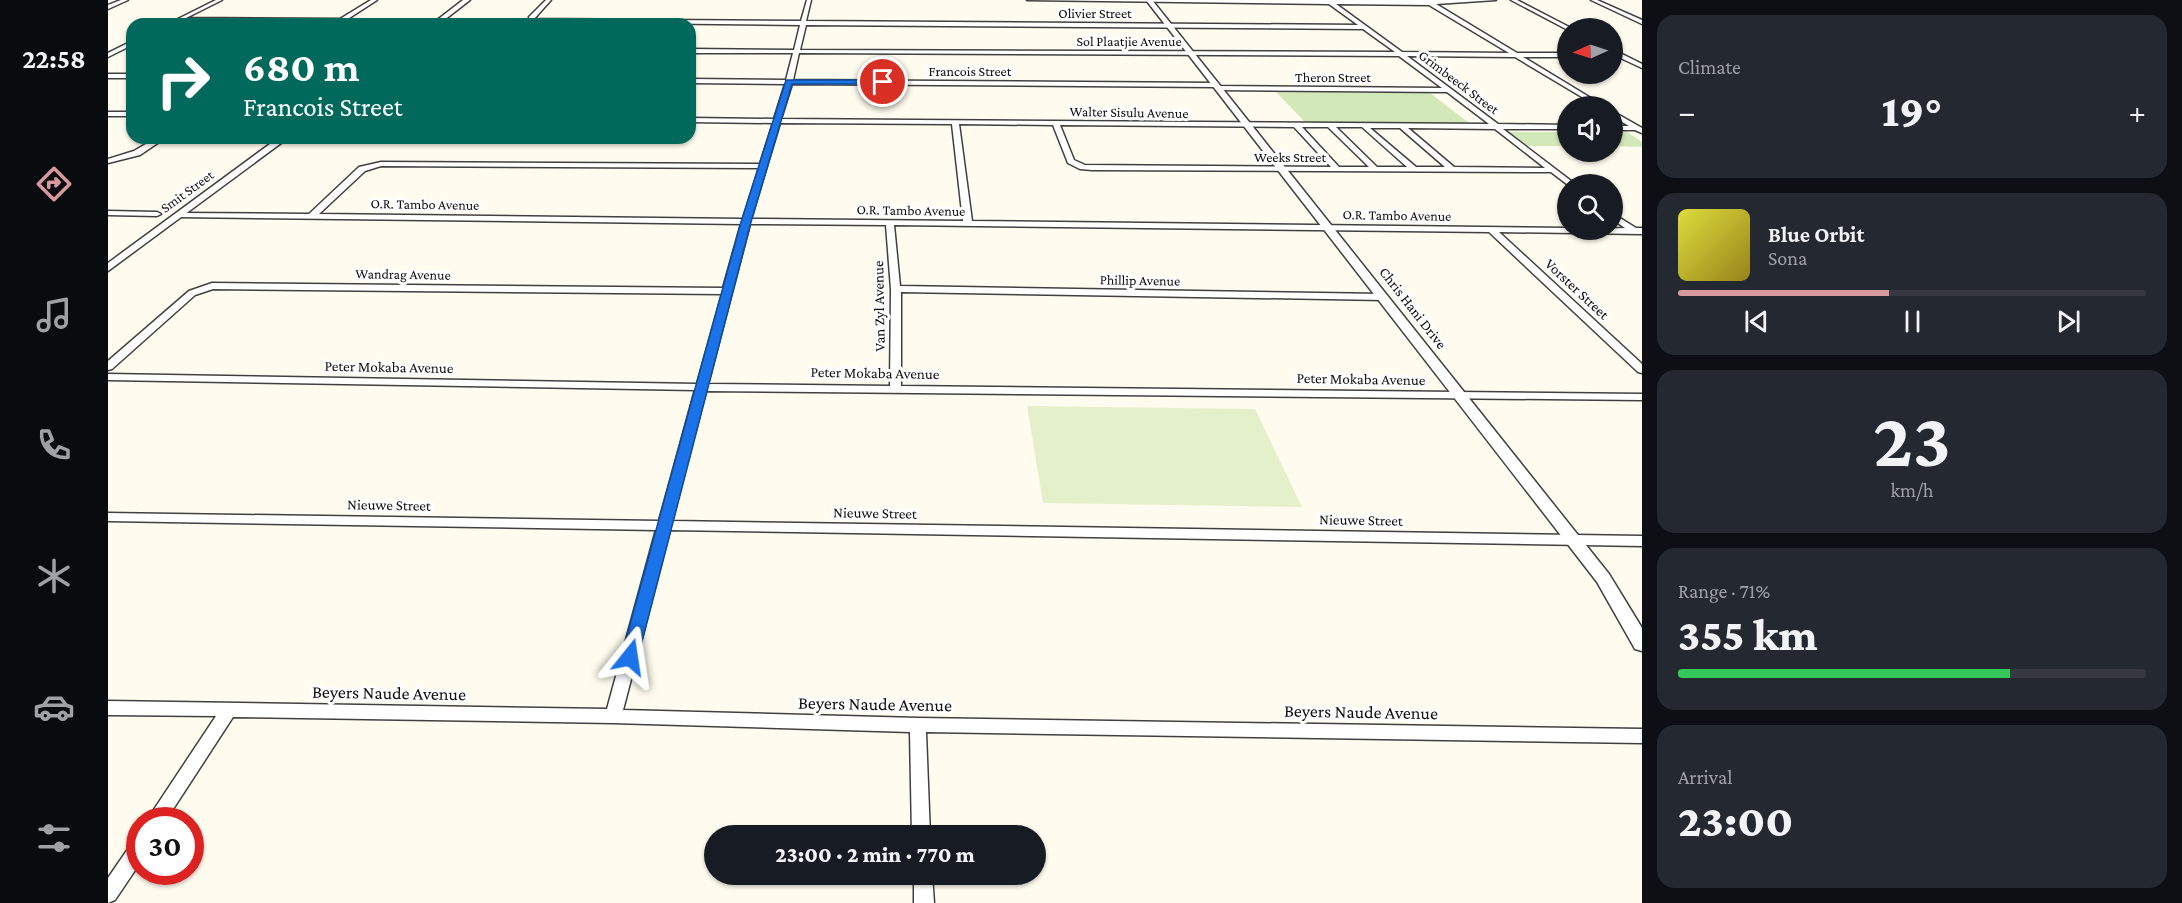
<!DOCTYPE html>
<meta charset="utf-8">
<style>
:root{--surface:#171b24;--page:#242831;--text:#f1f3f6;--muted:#9ea1a6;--line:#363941;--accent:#d9989e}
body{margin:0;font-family:"Crimson Pro",serif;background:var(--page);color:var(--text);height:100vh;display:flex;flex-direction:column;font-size:22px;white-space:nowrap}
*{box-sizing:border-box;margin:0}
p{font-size:20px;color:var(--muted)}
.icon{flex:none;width:33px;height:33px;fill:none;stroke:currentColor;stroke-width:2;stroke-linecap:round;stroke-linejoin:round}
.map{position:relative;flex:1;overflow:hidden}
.drawer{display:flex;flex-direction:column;gap:15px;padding:15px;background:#0d0f14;width:540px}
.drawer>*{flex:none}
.banner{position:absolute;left:18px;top:18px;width:570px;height:126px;border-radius:18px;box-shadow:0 2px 4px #0004;background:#00695c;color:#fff;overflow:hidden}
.needle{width:39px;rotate:267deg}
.tools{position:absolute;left:1449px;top:18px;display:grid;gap:12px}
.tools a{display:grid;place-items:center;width:66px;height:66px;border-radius:50%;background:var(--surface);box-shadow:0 2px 4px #0004;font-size:30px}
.speed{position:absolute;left:18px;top:807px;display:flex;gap:12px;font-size:30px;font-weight:700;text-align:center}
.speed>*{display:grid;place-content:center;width:78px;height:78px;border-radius:50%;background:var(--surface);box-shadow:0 2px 4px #0004;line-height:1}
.speed .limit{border:9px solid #d22;background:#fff;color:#111}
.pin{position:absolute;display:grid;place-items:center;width:51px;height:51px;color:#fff;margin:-26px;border:3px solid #fff;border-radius:50%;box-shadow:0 2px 6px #0007}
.me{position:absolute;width:66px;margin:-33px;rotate:15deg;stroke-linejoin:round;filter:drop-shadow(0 0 4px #0008)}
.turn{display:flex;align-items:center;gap:21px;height:126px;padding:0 18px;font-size:27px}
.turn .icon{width:78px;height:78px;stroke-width:2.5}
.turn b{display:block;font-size:42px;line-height:51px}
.big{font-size:45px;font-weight:800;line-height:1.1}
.drawer .widget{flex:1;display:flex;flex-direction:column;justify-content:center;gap:9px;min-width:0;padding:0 21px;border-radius:18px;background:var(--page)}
.drawer .dial{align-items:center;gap:0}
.dial b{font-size:78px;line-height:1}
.song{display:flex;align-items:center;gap:18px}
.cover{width:72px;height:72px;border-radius:9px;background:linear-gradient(135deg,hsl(60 70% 55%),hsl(50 70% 35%))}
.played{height:6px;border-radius:3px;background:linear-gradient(90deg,var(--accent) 45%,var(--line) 45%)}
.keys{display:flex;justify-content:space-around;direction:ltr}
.heat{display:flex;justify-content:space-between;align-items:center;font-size:33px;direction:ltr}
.charge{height:9px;border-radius:4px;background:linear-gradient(90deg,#34c759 71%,var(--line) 0)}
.trip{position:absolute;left:596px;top:825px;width:342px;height:60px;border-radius:30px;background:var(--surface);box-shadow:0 2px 4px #0004;font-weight:800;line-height:60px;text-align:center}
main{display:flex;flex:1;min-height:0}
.tabs{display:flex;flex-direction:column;width:108px;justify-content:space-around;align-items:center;background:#090b0e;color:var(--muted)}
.tabs .icon{width:42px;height:42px}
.tabs .current{color:var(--accent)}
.tabs b{font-size:27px;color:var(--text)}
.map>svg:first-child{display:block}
</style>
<main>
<nav class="tabs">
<b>22:58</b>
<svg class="icon current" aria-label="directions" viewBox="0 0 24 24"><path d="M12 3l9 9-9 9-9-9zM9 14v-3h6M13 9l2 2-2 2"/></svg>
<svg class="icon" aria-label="music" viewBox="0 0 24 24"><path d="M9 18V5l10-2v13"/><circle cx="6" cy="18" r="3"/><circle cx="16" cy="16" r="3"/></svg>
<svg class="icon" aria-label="phone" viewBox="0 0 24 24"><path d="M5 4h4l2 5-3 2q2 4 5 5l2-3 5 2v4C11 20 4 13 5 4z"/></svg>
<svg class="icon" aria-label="climate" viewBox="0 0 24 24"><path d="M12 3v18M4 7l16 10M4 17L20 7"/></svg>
<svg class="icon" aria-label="car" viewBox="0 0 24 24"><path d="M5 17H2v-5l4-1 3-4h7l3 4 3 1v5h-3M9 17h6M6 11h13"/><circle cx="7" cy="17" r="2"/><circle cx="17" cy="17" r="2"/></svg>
<svg class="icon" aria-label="filters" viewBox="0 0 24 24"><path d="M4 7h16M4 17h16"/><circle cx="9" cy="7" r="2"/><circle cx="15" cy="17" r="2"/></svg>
</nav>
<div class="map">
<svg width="1534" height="903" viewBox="0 0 1534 903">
<rect width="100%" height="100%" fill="#fffbee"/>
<g fill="#d3e8b8">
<polygon points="1168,92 1322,93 1361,123 1197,122"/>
<polygon points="1397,132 1459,132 1459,146 1416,146"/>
<polygon points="1505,132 1519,132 1534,142 1534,147 1505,146"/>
</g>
<polygon fill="#e4f0ca" points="919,406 1147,409 1194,507 935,503"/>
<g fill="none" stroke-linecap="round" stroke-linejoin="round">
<defs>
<g id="minor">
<polygon points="13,0 20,0 0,9 0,5"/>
<polygon points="108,0 114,0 78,18 232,19 263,0 269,0 232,24 72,22 60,24"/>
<path d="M438,0H443L426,19L693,21L699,0H703L698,21L1250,25L1221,4L919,0H1388L1328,4L1409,53H1460V57H1415L1496,106H1489L1407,57L1299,56L1390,124L1460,125V129H1395L1467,184L1460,185L1443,172L984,170L972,169L960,163L945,125L851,124L864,221L1460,228V230L1517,228L1504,219V213L1528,228H1534V234L1391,232L1534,364V373L1530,372L1381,232L786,225L792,286L1275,294L1280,297L1275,300L793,292V386L1534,394V400L598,391L564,521L1534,536V546L562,530L515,710L810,718L1534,729V743L818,732L822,836H804L802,732L505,723L125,717L58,820H39L108,716L0,715V701L499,709L548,530L0,521V513L551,521L587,390L0,380V374L589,384L614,294L105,289L87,295L4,369L0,370V361L81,291L104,283L615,288L633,224L71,217L67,215L71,213L201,214L251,167L273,162L652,164L665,123L582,122V118L666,119L677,84L582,83V79L678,80L685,53H582V49L686,50L692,25L421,22V17ZM1228,4L1321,5L1401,53L1294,52ZM698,25L1255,29L1287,52L692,50ZM691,53L1291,56L1334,88L1108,86L1106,83L685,80ZM684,84L1107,87L1109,90L1339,92L1381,124L673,119ZM672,123L844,124L855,221L643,219ZM952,125L1186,127L1223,167L977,165L966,160ZM1194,127H1220L1261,167H1231ZM1228,127H1254L1299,167H1269ZM1262,128H1292L1337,167H1308ZM1300,128L1387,129L1437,168L1346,167ZM273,166L651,168L635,219L211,214L257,171ZM642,224L778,225L783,289L782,386L600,384Z"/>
<polygon points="1403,0 1409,0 1463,28 1458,29"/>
<polygon points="1483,0 1489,0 1534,20 1534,24"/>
<polygon points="24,41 24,45 0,57 0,53"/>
<polygon points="1504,49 1534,64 1534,68 1504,54"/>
<rect x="0" y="74" width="24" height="4"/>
<polygon points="1504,111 1534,128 1534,133 1527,130 1504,130 1504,126 1521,126 1504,116"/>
<rect x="0" y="112" width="24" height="4"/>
<polygon points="48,138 57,138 32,155 0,163 0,159 26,151"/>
<polygon points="0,211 49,212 53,214 49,216 0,215"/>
<polygon points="32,838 32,863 7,900 0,903 0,878 26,840"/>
<polygon points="806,874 824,874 826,903 806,903"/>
</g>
<g id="tertiary">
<polygon points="355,0 362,0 331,24 324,24"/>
<polygon points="1038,0 1044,0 1501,574 1534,628 1534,651 1527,649 1489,582"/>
<polygon points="170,138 180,138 0,271 0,263"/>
</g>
</defs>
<use href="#minor" stroke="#404040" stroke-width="3"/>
<use href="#tertiary" stroke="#404040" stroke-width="3"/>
<use href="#minor" fill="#fff" fill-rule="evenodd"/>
<use href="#tertiary" fill="#fff" fill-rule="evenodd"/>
</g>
<polygon fill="#1a73e8" stroke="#114b97" stroke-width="1.5" points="678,80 775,80 779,82 775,84 684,84 643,222 530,657 528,662 522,664 516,662 513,657 633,222"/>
<g text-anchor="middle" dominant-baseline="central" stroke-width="6" stroke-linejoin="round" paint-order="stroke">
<g font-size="14" fill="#0d0d0d" stroke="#fff">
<text x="987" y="13">Olivier Street</text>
<text x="1021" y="41">Sol Plaatjie Avenue</text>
<text x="862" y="71">Francois Street</text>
<text x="1225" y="77">Theron Street</text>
<text transform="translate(1351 82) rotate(37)">Grimbeeck Street</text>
<text transform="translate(1021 112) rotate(1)">Walter Sisulu Avenue</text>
<text x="1182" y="157">Weeks Street</text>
<text transform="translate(79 191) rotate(-36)">Smit Street</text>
<text transform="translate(317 204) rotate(1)">O.R. Tambo Avenue</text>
<text transform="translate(803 210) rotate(1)">O.R. Tambo Avenue</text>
<text transform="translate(1289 215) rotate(1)">O.R. Tambo Avenue</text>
<text transform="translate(295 274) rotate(1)">Wandrag Avenue</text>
<text transform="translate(1032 280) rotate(1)">Phillip Avenue</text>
</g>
<g font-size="15" fill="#0d0d0d" stroke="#fff">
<text transform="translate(1469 289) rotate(43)">Vorster Street</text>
<text transform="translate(771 306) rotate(-91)">Van Zyl Avenue</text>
<text transform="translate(1305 308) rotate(52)">Chris Hani Drive</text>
<text transform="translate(281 367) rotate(1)">Peter Mokaba Avenue</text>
<text transform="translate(767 373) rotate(1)">Peter Mokaba Avenue</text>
<text transform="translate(1253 379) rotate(1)">Peter Mokaba Avenue</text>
<text transform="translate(281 505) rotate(1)">Nieuwe Street</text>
<text transform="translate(767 513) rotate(1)">Nieuwe Street</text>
<text transform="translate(1253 520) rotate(1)">Nieuwe Street</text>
</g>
<g font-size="18" fill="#0d0d0d" stroke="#fff">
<text transform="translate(281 693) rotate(1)">Beyers Naude Avenue</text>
<text transform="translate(767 704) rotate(1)">Beyers Naude Avenue</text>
<text transform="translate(1253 712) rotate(1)">Beyers Naude Avenue</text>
</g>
</g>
</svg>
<div class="tools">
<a><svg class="needle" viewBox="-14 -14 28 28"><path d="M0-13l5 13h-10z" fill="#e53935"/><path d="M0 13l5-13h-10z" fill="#9ea1a6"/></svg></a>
<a><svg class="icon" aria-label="sound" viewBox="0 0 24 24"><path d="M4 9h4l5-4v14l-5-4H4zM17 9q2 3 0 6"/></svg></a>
<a><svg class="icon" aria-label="search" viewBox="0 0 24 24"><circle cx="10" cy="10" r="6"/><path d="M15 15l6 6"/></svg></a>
</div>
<div class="speed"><div class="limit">30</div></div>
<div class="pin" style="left:775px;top:82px;background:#d93025"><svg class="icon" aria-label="arrive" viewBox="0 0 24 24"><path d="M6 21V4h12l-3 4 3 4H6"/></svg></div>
<svg class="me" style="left:522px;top:657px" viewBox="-20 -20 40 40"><path d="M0-17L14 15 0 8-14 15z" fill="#1a73e8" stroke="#fff" stroke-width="4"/></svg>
<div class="trip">23:00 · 2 min · 770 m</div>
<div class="banner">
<div class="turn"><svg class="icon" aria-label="right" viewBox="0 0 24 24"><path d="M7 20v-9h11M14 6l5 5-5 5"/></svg><div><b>680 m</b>Francois Street</div></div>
</div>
</div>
<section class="drawer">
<div class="widget"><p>Climate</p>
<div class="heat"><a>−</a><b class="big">19°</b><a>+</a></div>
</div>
<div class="widget">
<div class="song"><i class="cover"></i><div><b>Blue Orbit</b><p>Sona</p></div></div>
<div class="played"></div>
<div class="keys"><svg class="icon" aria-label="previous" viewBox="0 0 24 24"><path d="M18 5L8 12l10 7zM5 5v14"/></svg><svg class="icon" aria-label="pause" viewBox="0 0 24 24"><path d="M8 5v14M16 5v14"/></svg><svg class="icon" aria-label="next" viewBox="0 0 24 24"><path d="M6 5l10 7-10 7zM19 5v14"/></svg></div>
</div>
<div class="widget dial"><b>23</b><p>km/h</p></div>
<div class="widget"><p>Range · 71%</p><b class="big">355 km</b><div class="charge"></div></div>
<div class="widget"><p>Arrival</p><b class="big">23:00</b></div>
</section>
</main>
